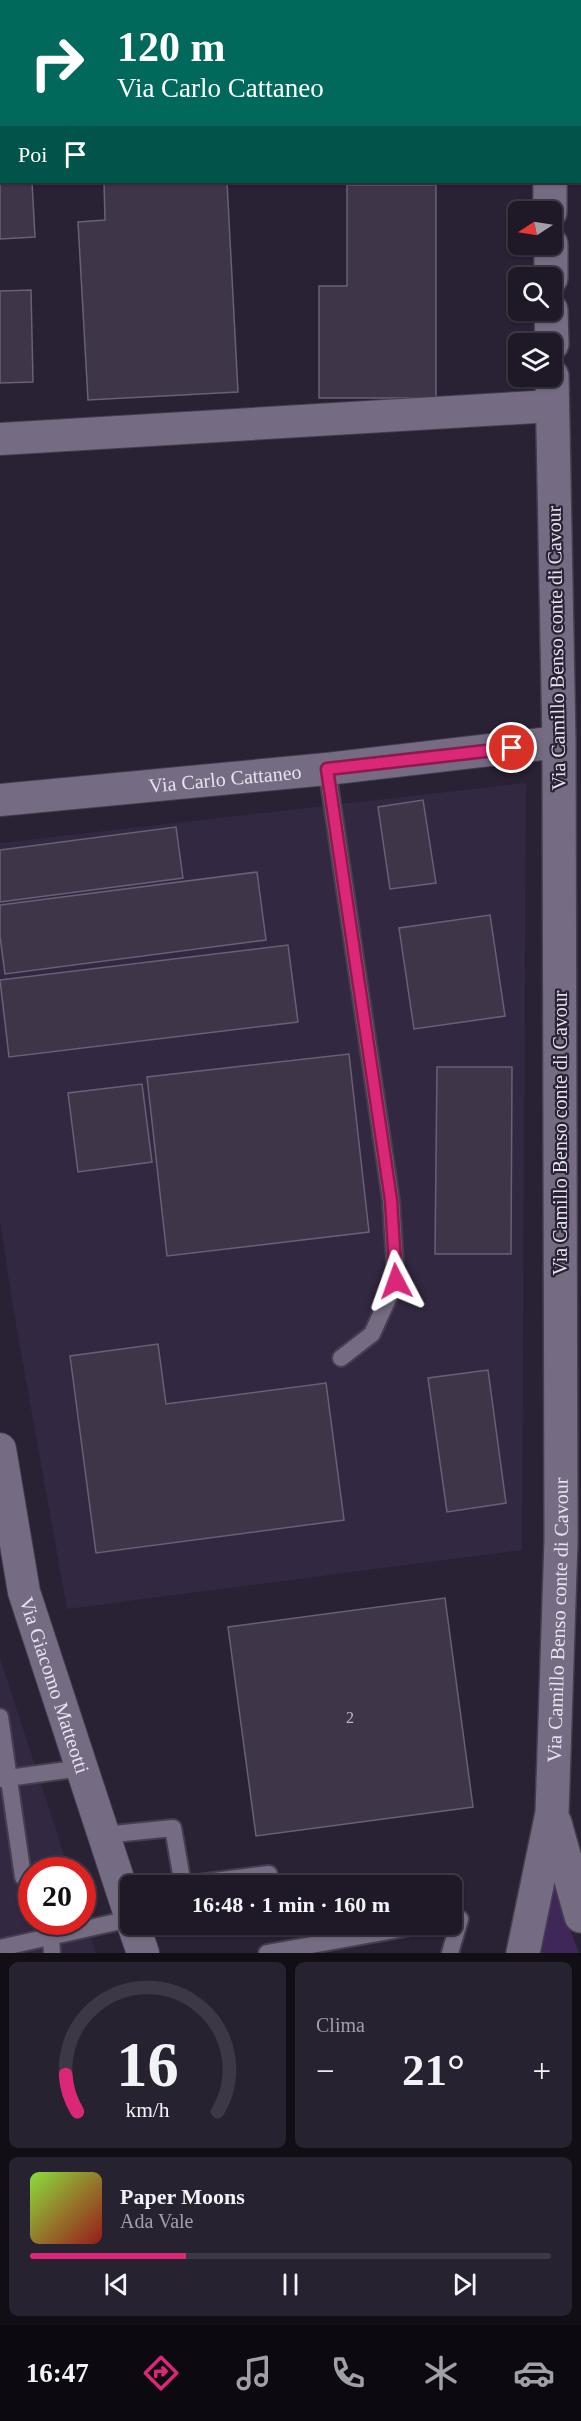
<!DOCTYPE html>
<html lang="it">
<meta charset="utf-8">
<style>
:root{--surface:#1f1927;--page:#27222f;--text:#f1f3f6;--muted:#a1a0a7;--line:#3c3844;--accent:#db2777}
body{margin:0;font-family:"Times New Roman",serif;background:var(--page);color:var(--text);height:100vh;display:flex;flex-direction:column;font-size:22px;white-space:nowrap}
*{box-sizing:border-box;margin:0}
p{font-size:20px;color:var(--muted)}
.icon{flex:none;width:33px;height:33px;fill:none;stroke:currentColor;stroke-width:2;stroke-linecap:round;stroke-linejoin:round}
.map{position:relative;height:1953px;overflow:hidden}
.sheet{display:flex;flex-direction:column;gap:9px;padding:9px;background:#110e15;flex:1}
.sheet>*{flex:none}
.hud{position:absolute;left:0px;top:0px;width:582px;height:183px;box-shadow:0 2px 4px #0004,0 0 0 2px var(--line);background:#00695c;color:#fff;overflow:hidden}
.needle{width:39px;rotate:258deg}
.tools{position:absolute;left:508px;top:201px;display:grid;gap:12px}
.tools a{display:grid;place-items:center;width:54px;height:54px;border-radius:9px;background:var(--surface);box-shadow:0 2px 4px #0004,0 0 0 2px var(--line);font-size:30px}
.speed{position:absolute;left:18px;top:1857px;display:flex;gap:12px;font-size:30px;font-weight:700;text-align:center}
.speed>*{display:grid;place-content:center;width:78px;height:78px;border-radius:50%;background:var(--surface);box-shadow:0 2px 4px #0004,0 0 0 2px var(--line);line-height:1}
.speed .limit{border:9px solid #d22;background:#fff;color:#111}
.pin{position:absolute;display:grid;place-items:center;width:51px;height:51px;color:#fff;margin:-26px;border:3px solid #fff;border-radius:50%;box-shadow:0 2px 6px #0007}
.me{position:absolute;width:66px;margin:-33px;rotate:356deg;stroke-linejoin:round;filter:drop-shadow(0 0 4px #0008)}
.turn{display:flex;align-items:center;gap:21px;height:126px;padding:0 18px;font-size:27px}
.turn .icon{width:78px;height:78px;stroke-width:2.5}
.turn b{display:block;font-size:42px;line-height:51px}
.then{display:flex;align-items:center;height:57px;padding:0 18px;background:#0003;gap:12px;font-size:22px}
.big{font-size:45px;font-weight:700;line-height:1.1}
.sheet .widget{flex:1;display:flex;flex-direction:column;justify-content:center;gap:9px;min-width:0;padding:0 21px;border-radius:9px;background:var(--page)}
.sheet .dial{align-items:center;gap:0}
.dial svg{height:156px;overflow:visible;fill:none;stroke:var(--line);stroke-width:7;stroke-linecap:round;text-anchor:middle}
.dial text{fill:var(--text);stroke:none}
.song{display:flex;align-items:center;gap:18px}
.cover{width:72px;height:72px;border-radius:9px;background:linear-gradient(135deg,hsl(90 70% 55%),hsl(0 70% 35%))}
.played{height:6px;border-radius:3px;background:linear-gradient(90deg,var(--accent) 30%,var(--line) 30%)}
.keys{display:flex;justify-content:space-around;direction:ltr}
.heat{display:flex;justify-content:space-between;align-items:center;font-size:33px;direction:ltr}
.sheet .tiles{flex:1;display:grid;gap:9px;grid-template-columns:1fr 1fr}
.widget:last-child{grid-column:span 2}
.trip{position:absolute;left:120px;top:1875px;width:342px;height:60px;border-radius:9px;background:var(--surface);box-shadow:0 2px 4px #0004,0 0 0 2px var(--line);font-weight:700;line-height:60px;text-align:center}
.tab-bar{display:flex;height:96px;justify-content:space-around;align-items:center;background:#0c0a10;color:var(--muted)}
.tab-bar .icon{width:42px;height:42px}
.tab-bar .active{color:var(--accent)}
.tab-bar b{font-size:27px;color:var(--text)}
.map>svg:first-child{display:block}
</style>
<div class="map">
<svg width="581" height="1953" viewBox="0 0 581 1953">
<rect width="100%" height="100%" fill="#292134"/>
<g fill="#332841">
<polygon points="526,783 522,1550 67,1609 13,1308 0,1221 0,843"/>
<polygon points="0,1658 69,1870 32,1870 32,1922 82,1922 83,1912 96,1953 0,1953"/>
</g>
<polygon fill="#3f2759" points="555,1880 564,1914 579,1953 537,1953 549,1884"/>
<g fill="#3e3549" stroke="#696076" stroke-width="1.5">
<polygon points="0,182 32,182 35,237 0,239"/>
<polygon points="104,182 227,182 238,392 88,400 78,222 105,220"/>
<polygon points="347,185 436,185 436,398 319,398 319,286 347,286"/>
<polygon points="31,290 33,382 0,383 0,291"/>
<polygon points="423,800 436,883 390,889 378,807"/>
<polygon points="176,827 183,878 0,902 0,850"/>
<polygon points="257,872 266,940 5,974 0,936 0,905"/>
<polygon points="490,915 505,1016 414,1029 399,928"/>
<polygon points="288,945 298,1022 9,1057 0,980"/>
<polygon points="349,1054 369,1232 167,1256 147,1077"/>
<polygon points="437,1067 512,1067 511,1254 435,1254"/>
<polygon points="142,1084 152,1162 78,1172 68,1093"/>
<polygon points="158,1344 166,1404 326,1383 344,1520 96,1553 70,1356"/>
<polygon points="488,1370 506,1503 447,1512 428,1378"/>
<polygon points="445,1598 473,1807 256,1836 228,1627"/>
</g>
<g fill="none" stroke-linecap="round" stroke-linejoin="round">
<defs>
<g id="lane">
<polyline points="496,0 496,2"/>
<polyline points="327,769 391,1200 396,1281 372,1334 341,1358"/>
<polyline points="0,1717 23,1877"/>
<polyline points="0,1779 82,1768"/>
<polyline points="104,1835 173,1828 183,1885 269,1874"/>
<polyline points="51,1938 52,1953"/>
<polyline points="0,1948 130,1919"/>
<polyline points="267,1953 428,1924"/>
<polyline points="450,1953 460,1919 452,1920"/>
</g>
<g id="street">
<polyline points="0,439 552,406"/>
<path id="s1" d="M0,800L327,769L559,742"/>
<path id="s2" d="M0,1449L24,1592L130,1915"/>
<polyline points="133,1924 143,1953"/>
</g>
<g id="secondary">
<polyline points="548,0 548,2"/>
<polyline points="550,182 550,212"/>
<polyline points="551,244 551,278"/>
<polyline points="551,310 552,344"/>
<polyline points="555,1823 581,1916"/>
<path id="s3" d="M523,1953L552,1813L561,1540L559,742L552,376"/>
</g>
</defs>
<use href="#lane" stroke="#453e4e" stroke-width="20"/>
<use href="#street" stroke="#453e4e" stroke-width="34"/>
<use href="#secondary" stroke="#453e4e" stroke-width="36"/>
<use href="#lane" stroke="#756c83" stroke-width="16"/>
<use href="#street" stroke="#756c83" stroke-width="32"/>
<use href="#secondary" stroke="#756c83" stroke-width="33"/>
</g>
<g fill="none" stroke-linecap="round" stroke-linejoin="round">
<defs>
<polyline id="route" points="396,1281 391,1200 327,769 512,748"/>
</defs>
<use href="#route" stroke="#8e194d" stroke-width="15"/>
<use href="#route" stroke="#db2777" stroke-width="10"/>
</g>
<g text-anchor="middle" dominant-baseline="central" stroke-width="4.5" stroke-linejoin="round" paint-order="stroke">
<g font-size="16" fill="#bdb7c6">
<text x="350" y="1717">2</text>
</g>
<g font-size="20" fill="#e7e2ef" stroke="#292134">
<text transform="translate(556 648) rotate(-91)">Via Camillo Benso conte di Cavour</text>
<text stroke="none"><textPath href="#s1" startOffset="226">Via Carlo Cattaneo</textPath></text>
<text transform="translate(560 1133) rotate(-90)">Via Camillo Benso conte di Cavour</text>
<text stroke="none"><textPath href="#s3" startOffset="336">Via Camillo Benso conte di Cavour</textPath></text>
<text stroke="none"><textPath href="#s2" startOffset="243">Via Giacomo Matteotti</textPath></text>
</g>
</g>
</svg>
<div class="tools">
<a><svg class="needle" viewBox="-14 -14 28 28"><path d="M0-13l5 13h-10z" fill="#e53935"/><path d="M0 13l5-13h-10z" fill="#a1a0a7"/></svg></a>
<a><svg class="icon" aria-label="search" viewBox="0 0 24 24"><circle cx="10" cy="10" r="6"/><path d="M15 15l6 6"/></svg></a>
<a><svg class="icon" aria-label="layers" viewBox="0 0 24 24"><path d="M12 4l9 5-9 5-9-5zM3 14l9 5 9-5"/></svg></a>
</div>
<div class="speed"><div class="limit">20</div></div>
<div class="pin" style="left:512px;top:748px;background:#d93025"><svg class="icon" aria-label="arrive" viewBox="0 0 24 24"><path d="M6 21V4h12l-3 4 3 4H6"/></svg></div>
<svg class="me" style="left:396px;top:1281px" viewBox="-20 -20 40 40"><path d="M0-17L14 15 0 8-14 15z" fill="#db2777" stroke="#fff" stroke-width="4"/></svg>
<div class="trip">16:48 · 1 min · 160 m</div>
<div class="hud">
<div class="turn"><svg class="icon" aria-label="right" viewBox="0 0 24 24"><path d="M7 20v-9h11M14 6l5 5-5 5"/></svg><div><b>120 m</b>Via Carlo Cattaneo</div></div>
<div class="then">Poi<svg class="icon" aria-label="arrive" viewBox="0 0 24 24"><path d="M6 21V4h12l-3 4 3 4H6"/></svg></div>
</div>
</div>
<section class="sheet">
<div class="tiles">
<div class="widget dial"><svg viewBox="0 0 100 80">
<path d="M14 69A42 42 0 1 1 86 69"/>
<path d="M14 69A42 42 0 0 1 8 50" stroke="#db2777"/>
<text x="50" y="56" font-size="32" font-weight="700">16</text>
<text x="50" y="72" font-size="11">km/h</text>
</svg></div>
<div class="widget"><p>Clima</p>
<div class="heat"><a>−</a><b class="big">21°</b><a>+</a></div>
</div>
<div class="widget">
<div class="song"><i class="cover"></i><div><b>Paper Moons</b><p>Ada Vale</p></div></div>
<div class="played"></div>
<div class="keys"><svg class="icon" aria-label="previous" viewBox="0 0 24 24"><path d="M18 5L8 12l10 7zM5 5v14"/></svg><svg class="icon" aria-label="pause" viewBox="0 0 24 24"><path d="M8 5v14M16 5v14"/></svg><svg class="icon" aria-label="next" viewBox="0 0 24 24"><path d="M6 5l10 7-10 7zM19 5v14"/></svg></div>
</div>
</div>
</section>
<nav class="tab-bar">
<b>16:47</b>
<svg class="icon active" aria-label="directions" viewBox="0 0 24 24"><path d="M12 3l9 9-9 9-9-9zM9 14v-3h6M13 9l2 2-2 2"/></svg>
<svg class="icon" aria-label="music" viewBox="0 0 24 24"><path d="M9 18V5l10-2v13"/><circle cx="6" cy="18" r="3"/><circle cx="16" cy="16" r="3"/></svg>
<svg class="icon" aria-label="phone" viewBox="0 0 24 24"><path d="M5 4h4l2 5-3 2q2 4 5 5l2-3 5 2v4C11 20 4 13 5 4z"/></svg>
<svg class="icon" aria-label="climate" viewBox="0 0 24 24"><path d="M12 3v18M4 7l16 10M4 17L20 7"/></svg>
<svg class="icon" aria-label="car" viewBox="0 0 24 24"><path d="M5 17H2v-5l4-1 3-4h7l3 4 3 1v5h-3M9 17h6M6 11h13"/><circle cx="7" cy="17" r="2"/><circle cx="17" cy="17" r="2"/></svg>
</nav>
